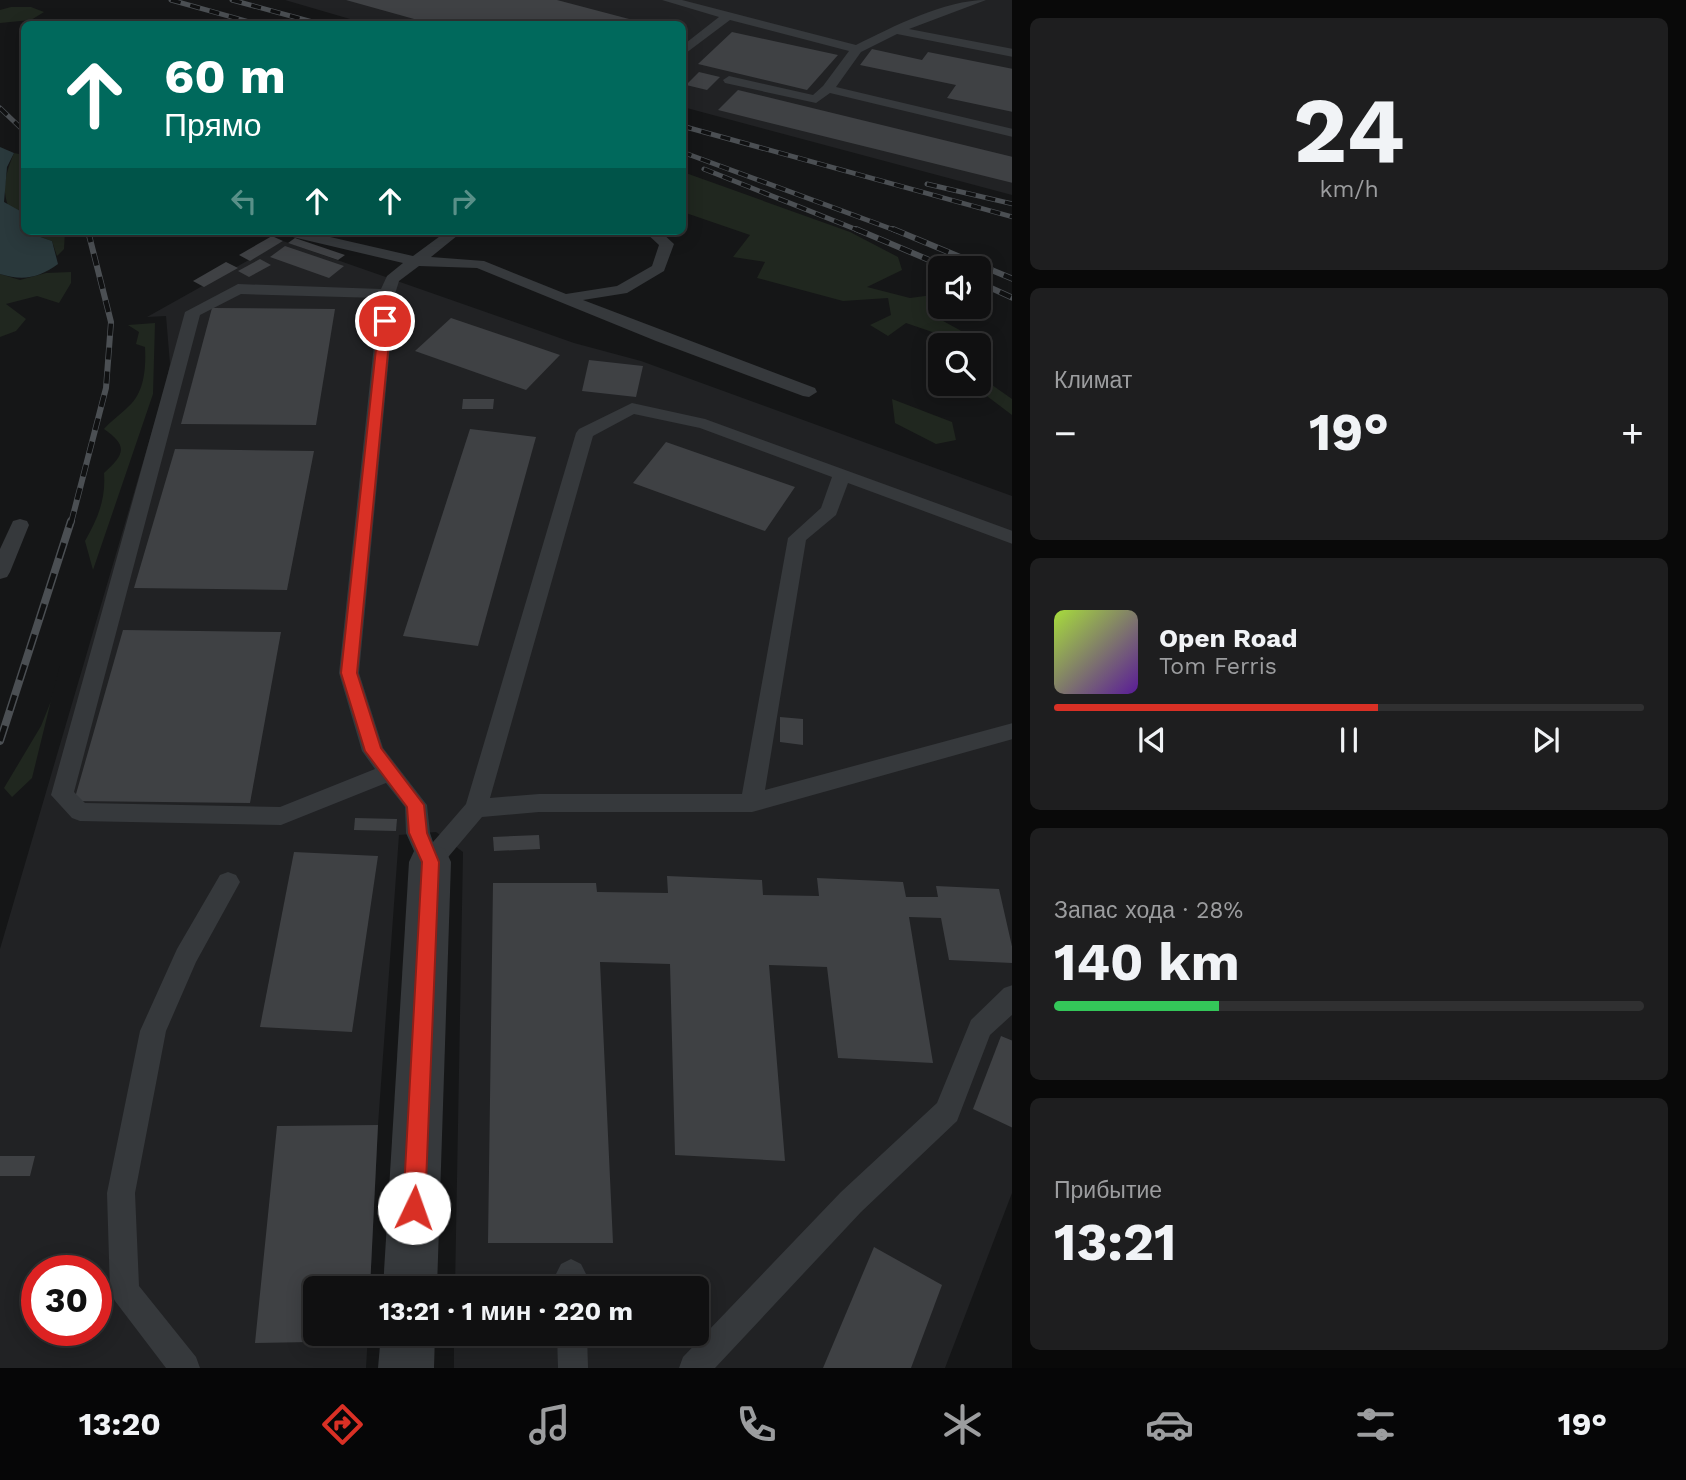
<!DOCTYPE html>
<html lang="ru">
<meta charset="utf-8">
<style>
:root{--surface:#101011;--page:#1e1e1f;--text:#f1f3f6;--muted:#9c9d9f;--line:#303031;--accent:#d93025}
body{margin:0;font-family:"Work Sans",sans-serif;background:var(--page);color:var(--text);height:100vh;display:flex;flex-direction:column;font-size:26px;white-space:nowrap}
*{box-sizing:border-box;margin:0}
p{font-size:23px;color:var(--muted)}
.icon{flex:none;width:38px;height:38px;fill:none;stroke:currentColor;stroke-width:2;stroke-linecap:round;stroke-linejoin:round}
.map{position:relative;flex:1;overflow:hidden}
.drawer{display:flex;flex-direction:column;gap:18px;padding:18px;background:#090909;width:674px}
.drawer>*{flex:none}
.top-card{position:absolute;left:21px;top:21px;width:665px;height:214px;border-radius:10px;box-shadow:0 4px 18px #0003,0 0 0 2px var(--line);background:#00695c;color:#fff;overflow:hidden}
.tools{position:absolute;left:928px;top:256px;display:grid;gap:14px}
.tools a{display:grid;place-items:center;width:63px;height:63px;border-radius:10px;background:var(--surface);box-shadow:0 4px 18px #0003,0 0 0 2px var(--line);font-size:35px}
.speed{position:absolute;left:21px;top:1255px;display:flex;gap:14px;font-size:35px;font-weight:700;text-align:center}
.speed>*{display:grid;place-content:center;width:91px;height:91px;border-radius:50%;background:var(--surface);box-shadow:0 4px 18px #0003,0 0 0 2px var(--line);line-height:1}
.speed .limit{border:10px solid #d22;background:#fff;color:#111}
.pin{position:absolute;display:grid;place-items:center;width:60px;height:60px;color:#fff;margin:-30px;border:4px solid #fff;border-radius:50%;box-shadow:0 2px 7px #0007}
.me{position:absolute;width:77px;margin:-38px;rotate:3deg;stroke-linejoin:round;filter:drop-shadow(0 0 5px #0008)}
.turn{display:flex;align-items:center;gap:24px;height:147px;padding:0 28px;font-size:32px}
.turn .icon{width:91px;height:91px;stroke-width:2.5}
.turn b{display:block;font-size:49px;line-height:60px}
.lanes{display:flex;align-items:center;height:66px;padding:0 28px;background:#0003;justify-content:center;gap:35px;direction:ltr}
.lanes .off{opacity:.35}
.big{font-size:52px;font-weight:700;line-height:1.1}
.drawer .tile{flex:1;display:flex;flex-direction:column;justify-content:center;gap:10px;min-width:0;padding:0 24px;border-radius:10px;background:var(--page)}
.drawer .dial{align-items:center;gap:0}
.dial b{font-size:91px;line-height:1}
.song{display:flex;align-items:center;gap:21px}
.cover{width:84px;height:84px;border-radius:10px;background:linear-gradient(135deg,hsl(80 70% 55%),hsl(270 70% 35%))}
.played{height:7px;border-radius:4px;background:linear-gradient(90deg,var(--accent) 55%,var(--line) 55%)}
.keys{display:flex;justify-content:space-around;direction:ltr}
.heat{display:flex;justify-content:space-between;align-items:center;font-size:38px;direction:ltr}
.charge{height:10px;border-radius:5px;background:linear-gradient(90deg,#34c759 28%,var(--line) 0)}
.trip{position:absolute;left:303px;top:1276px;width:406px;height:70px;border-radius:10px;background:var(--surface);box-shadow:0 4px 18px #0003,0 0 0 2px var(--line);font-weight:700;line-height:70px;text-align:center}
.dock{display:flex;height:112px;justify-content:space-around;align-items:center;background:#060607;color:var(--muted)}
.dock .icon{width:49px;height:49px}
.dock .active{color:var(--accent)}
.dock b{font-size:32px;color:var(--text)}
main{display:flex;flex:1;min-height:0}
.map>svg:first-child{display:block}
</style>
<main>
<div class="map">
<svg width="1013" height="1368" viewBox="0 0 1013 1368">
<rect width="100%" height="100%" fill="#151617"/>
<g fill="#212224" fill-rule="evenodd">
<polygon points="285,0 1012,0 1012,195 683,107 682,24 367,24"/>
<path d="M283,241L574,343L641,361L1012,496V1193L945,1368H454V1334H696V1288H455L463,852L436,832L399,835L378,1125L370,1288H315V1334H368L366,1368H0V949L165,387L170,364L166,316L147,317ZM37,1270H96V1330H37Z"/>
</g>
<g fill="#20271f">
<polygon points="11,7 31,7 44,12 31,20 0,23 0,10"/>
<path d="M14,153L24,155V231H65L64,249L57,256L52,241L20,230C2,199 0,187 14,153Z"/>
<polygon points="683,172 850,232 898,257 902,270 867,287 910,298 940,294 940,306 969,306 961,317 934,316 965,333 967,345 943,345 941,335 906,323 888,336 870,325 891,315 888,298 843,301 757,278 765,262 733,257 750,235 683,212"/>
<polygon points="71,272 71,283 59,303 37,296 6,304 26,319 16,331 0,337 0,274 20,280 46,273"/>
<path d="M155,323L153,394L93,570L85,541C98,518 106,499 104,473C124,455 129,446 104,429C112,420 121,414 129,406C145,392 146,366 145,347L136,344L139,332L128,325Z"/>
<polygon points="971,384 992,385 1012,399 1012,415"/>
<polygon points="892,399 952,422 956,440 936,444 895,423"/>
<polygon points="60,664 32,778 12,797 4,788 41,726 51,701"/>
</g>
<path fill="#2a393c" d="M0,147L14,153L7,167L4,202L22,212L20,230L52,241L58,264C39,278 23,281 0,274Z"/>
<g fill="#3f4144">
<polygon points="346,0 557,0 648,24 432,24"/>
<polygon points="732,32 838,55 807,90 698,64"/>
<polygon points="872,49 922,60 928,52 1013,69 1013,112 947,98 956,85 860,65"/>
<polygon points="699,72 720,77 707,90 686,85"/>
<polygon points="738,90 1013,157 1013,183 718,110"/>
<polygon points="272,236 283,241 250,261 239,255"/>
<polygon points="295,238 345,255 338,260 288,243"/>
<polygon points="285,246 344,266 329,278 270,257"/>
<polygon points="260,259 271,265 249,277 238,271"/>
<polygon points="226,262 238,268 204,287 193,281"/>
<polygon points="212,308 335,309 316,425 181,424"/>
<polygon points="451,318 560,355 526,390 415,351"/>
<polygon points="589,360 643,366 636,397 582,391"/>
<polygon points="463,399 494,399 493,409 462,409"/>
<polygon points="470,429 536,437 478,646 403,636"/>
<polygon points="666,442 795,487 765,531 633,483"/>
<polygon points="175,449 314,451 287,590 134,588"/>
<polygon points="123,630 281,632 250,803 74,801"/>
<polygon points="780,717 803,719 803,745 780,742"/>
<polygon points="355,818 397,819 396,831 354,830"/>
<polygon points="539,835 540,849 494,851 493,837"/>
<polygon points="294,852 378,856 352,1032 260,1027"/>
<polygon points="667,876 762,880 763,895 819,896 817,878 903,882 906,897 938,897 936,886 999,889 1013,951 1013,963 949,960 941,918 909,917 933,1063 838,1058 827,967 769,965 785,1161 675,1155 670,964 600,962 613,1243 488,1243 493,883 596,883 597,892 668,893"/>
<polygon points="1001,1036 1013,1041 1013,1128 973,1109"/>
<polygon points="378,1125 370,1288 315,1288 315,1334 368,1334 368,1341 255,1343 277,1126"/>
<polygon points="0,1156 35,1156 30,1176 0,1176"/>
<polygon points="874,1247 942,1285 911,1368 823,1368"/>
</g>
<g fill="none" stroke-linecap="round" stroke-linejoin="round">
<g fill="#36393c" fill-rule="evenodd">
<path d="M662,0H682L856,45C892,27 945,0 986,0L909,29L1013,49V57L897,34L861,52L836,87L1013,129V137L830,93L816,103L725,83L723,80L729,76L813,95L823,86L849,51L730,20L682,56V46L719,17Z"/>
<path d="M188,231H243C234,239 197,239 188,231Z"/>
<path d="M278,231H304L413,256L447,231H463L431,257L484,261L566,294L617,286L652,266L659,245L644,231H660L674,244L664,271L627,293L583,300L815,388L817,392L809,397L803,396L656,341L477,268L419,266L399,281L395,294L359,673L383,748L427,805L430,833L433,842L466,804L576,433L579,429L632,403L705,419L1013,531V544L848,483L836,515L806,540L765,790L1013,723V739L752,812H539L482,817L438,869L430,872L422,869L406,833L405,807L386,783L281,825L80,821L72,818L51,795L185,312L238,284L381,289L387,276L403,263L280,234ZM241,294L379,298L339,673L362,751L375,769L280,807L85,803L74,792L200,315ZM634,414L700,428L832,477L821,508L788,538L742,794H539L490,798L593,436Z"/>
<polygon points="20,519 27,521 29,525 10,572 7,577 0,579 0,549 13,521"/>
<polygon points="228,872 236,875 240,882 196,962 166,1031 135,1193 139,1286 196,1357 200,1368 166,1368 115,1301 110,1291 107,1193 140,1031 177,949 220,875"/>
<polygon points="1013,985 1013,1014 990,1035 957,1121 861,1212 715,1368 679,1368 683,1357 841,1192 937,1103 971,1020 1004,988"/>
<polygon points="571,1259 581,1264 586,1274 586,1288 556,1288 556,1274 561,1264"/>
<polygon points="557,1334 587,1334 588,1368 558,1368"/>
</g>
<g fill="#36393c" fill-rule="evenodd">
<polygon points="430,844 445,849 451,862 437,1288 383,1288 409,862 415,849"/>
<polygon points="381,1334 435,1334 434,1368 378,1368"/>
</g>
<defs>
<g id="rail-far2">
<polyline points="171,0 257,24"/>
<polyline points="232,0 320,24"/>
<polyline points="0,108 24,131"/>
<polyline points="682,126 1013,217"/>
<polyline points="682,152 897,231"/>
<polyline points="704,169 860,231"/>
<polyline points="927,184 1013,204"/>
</g>
<g id="rail-far1">
<polyline points="856,229 948,268"/>
<polyline points="893,229 1013,279"/>
<polyline points="978,282 1013,298"/>
<polyline points="71,523 106,388 111,322 88,231"/>
</g>
<polyline id="rail" points="0,741 71,521"/>
</defs>
<use href="#rail-far2" stroke="#4b4f53" stroke-width="5"/>
<use href="#rail-far1" stroke="#4b4f53" stroke-width="6"/>
<use href="#rail" stroke="#4b4f53" stroke-width="8"/>
<use href="#rail-far2" stroke="#101112" stroke-width="3.5" stroke-dasharray="10" stroke-linecap="butt"/>
<use href="#rail-far1" stroke="#101112" stroke-width="4.5" stroke-dasharray="12" stroke-linecap="butt"/>
<use href="#rail" stroke="#101112" stroke-width="5" stroke-dasharray="16" stroke-linecap="butt"/>
</g>
<polygon fill="#d93025" stroke="#8d1f18" stroke-width="2" points="385,317 391,321 357,673 381,748 424,805 427,833 439,862 425,1208 422,1216 414,1219 406,1216 403,1208 422,862 409,833 407,807 365,751 341,673 379,321"/>
</svg>
<div class="tools">
<a><svg class="icon" aria-label="sound" viewBox="0 0 24 24"><path d="M4 9h4l5-4v14l-5-4H4zM17 9q2 3 0 6"/></svg></a>
<a><svg class="icon" aria-label="search" viewBox="0 0 24 24"><circle cx="10" cy="10" r="6"/><path d="M15 15l6 6"/></svg></a>
</div>
<div class="speed"><div class="limit">30</div></div>
<div class="pin" style="left:385px;top:321px;background:#d93025"><svg class="icon" aria-label="arrive" viewBox="0 0 24 24"><path d="M6 21V4h12l-3 4 3 4H6"/></svg></div>
<svg class="me" style="left:414px;top:1208px" viewBox="-20 -20 40 40"><circle r="19" fill="#fff"/><path d="M0-13L10 11 0 6-10 11z" fill="#d93025"/></svg>
<div class="trip">13:21 · 1 мин · 220 m</div>
<div class="top-card">
<div class="turn"><svg class="icon" aria-label="ahead" viewBox="0 0 24 24"><path d="M12 20V5M6 11l6-6 6 6"/></svg><div><b>60 m</b>Прямо</div></div>
<div class="lanes"><svg class="icon off" aria-label="left" viewBox="0 0 24 24"><path d="M17 20v-9H6M10 6l-5 5 5 5"/></svg><svg class="icon" aria-label="ahead" viewBox="0 0 24 24"><path d="M12 20V5M6 11l6-6 6 6"/></svg><svg class="icon" aria-label="ahead" viewBox="0 0 24 24"><path d="M12 20V5M6 11l6-6 6 6"/></svg><svg class="icon off" aria-label="right" viewBox="0 0 24 24"><path d="M7 20v-9h11M14 6l5 5-5 5"/></svg></div>
</div>
</div>
<section class="drawer">
<div class="tile dial"><b>24</b><p>km/h</p></div>
<div class="tile"><p>Климат</p>
<div class="heat"><a>−</a><b class="big">19°</b><a>+</a></div>
</div>
<div class="tile">
<div class="song"><i class="cover"></i><div><b>Open Road</b><p>Tom Ferris</p></div></div>
<div class="played"></div>
<div class="keys"><svg class="icon" aria-label="previous" viewBox="0 0 24 24"><path d="M18 5L8 12l10 7zM5 5v14"/></svg><svg class="icon" aria-label="pause" viewBox="0 0 24 24"><path d="M8 5v14M16 5v14"/></svg><svg class="icon" aria-label="next" viewBox="0 0 24 24"><path d="M6 5l10 7-10 7zM19 5v14"/></svg></div>
</div>
<div class="tile"><p>Запас хода · 28%</p><b class="big">140 km</b><div class="charge"></div></div>
<div class="tile"><p>Прибытие</p><b class="big">13:21</b></div>
</section>
</main>
<nav class="dock">
<b>13:20</b>
<svg class="icon active" aria-label="directions" viewBox="0 0 24 24"><path d="M12 3l9 9-9 9-9-9zM9 14v-3h6M13 9l2 2-2 2"/></svg>
<svg class="icon" aria-label="music" viewBox="0 0 24 24"><path d="M9 18V5l10-2v13"/><circle cx="6" cy="18" r="3"/><circle cx="16" cy="16" r="3"/></svg>
<svg class="icon" aria-label="phone" viewBox="0 0 24 24"><path d="M5 4h4l2 5-3 2q2 4 5 5l2-3 5 2v4C11 20 4 13 5 4z"/></svg>
<svg class="icon" aria-label="climate" viewBox="0 0 24 24"><path d="M12 3v18M4 7l16 10M4 17L20 7"/></svg>
<svg class="icon" aria-label="car" viewBox="0 0 24 24"><path d="M5 17H2v-5l4-1 3-4h7l3 4 3 1v5h-3M9 17h6M6 11h13"/><circle cx="7" cy="17" r="2"/><circle cx="17" cy="17" r="2"/></svg>
<svg class="icon" aria-label="filters" viewBox="0 0 24 24"><path d="M4 7h16M4 17h16"/><circle cx="9" cy="7" r="2"/><circle cx="15" cy="17" r="2"/></svg>
<b>19°</b>
</nav>
